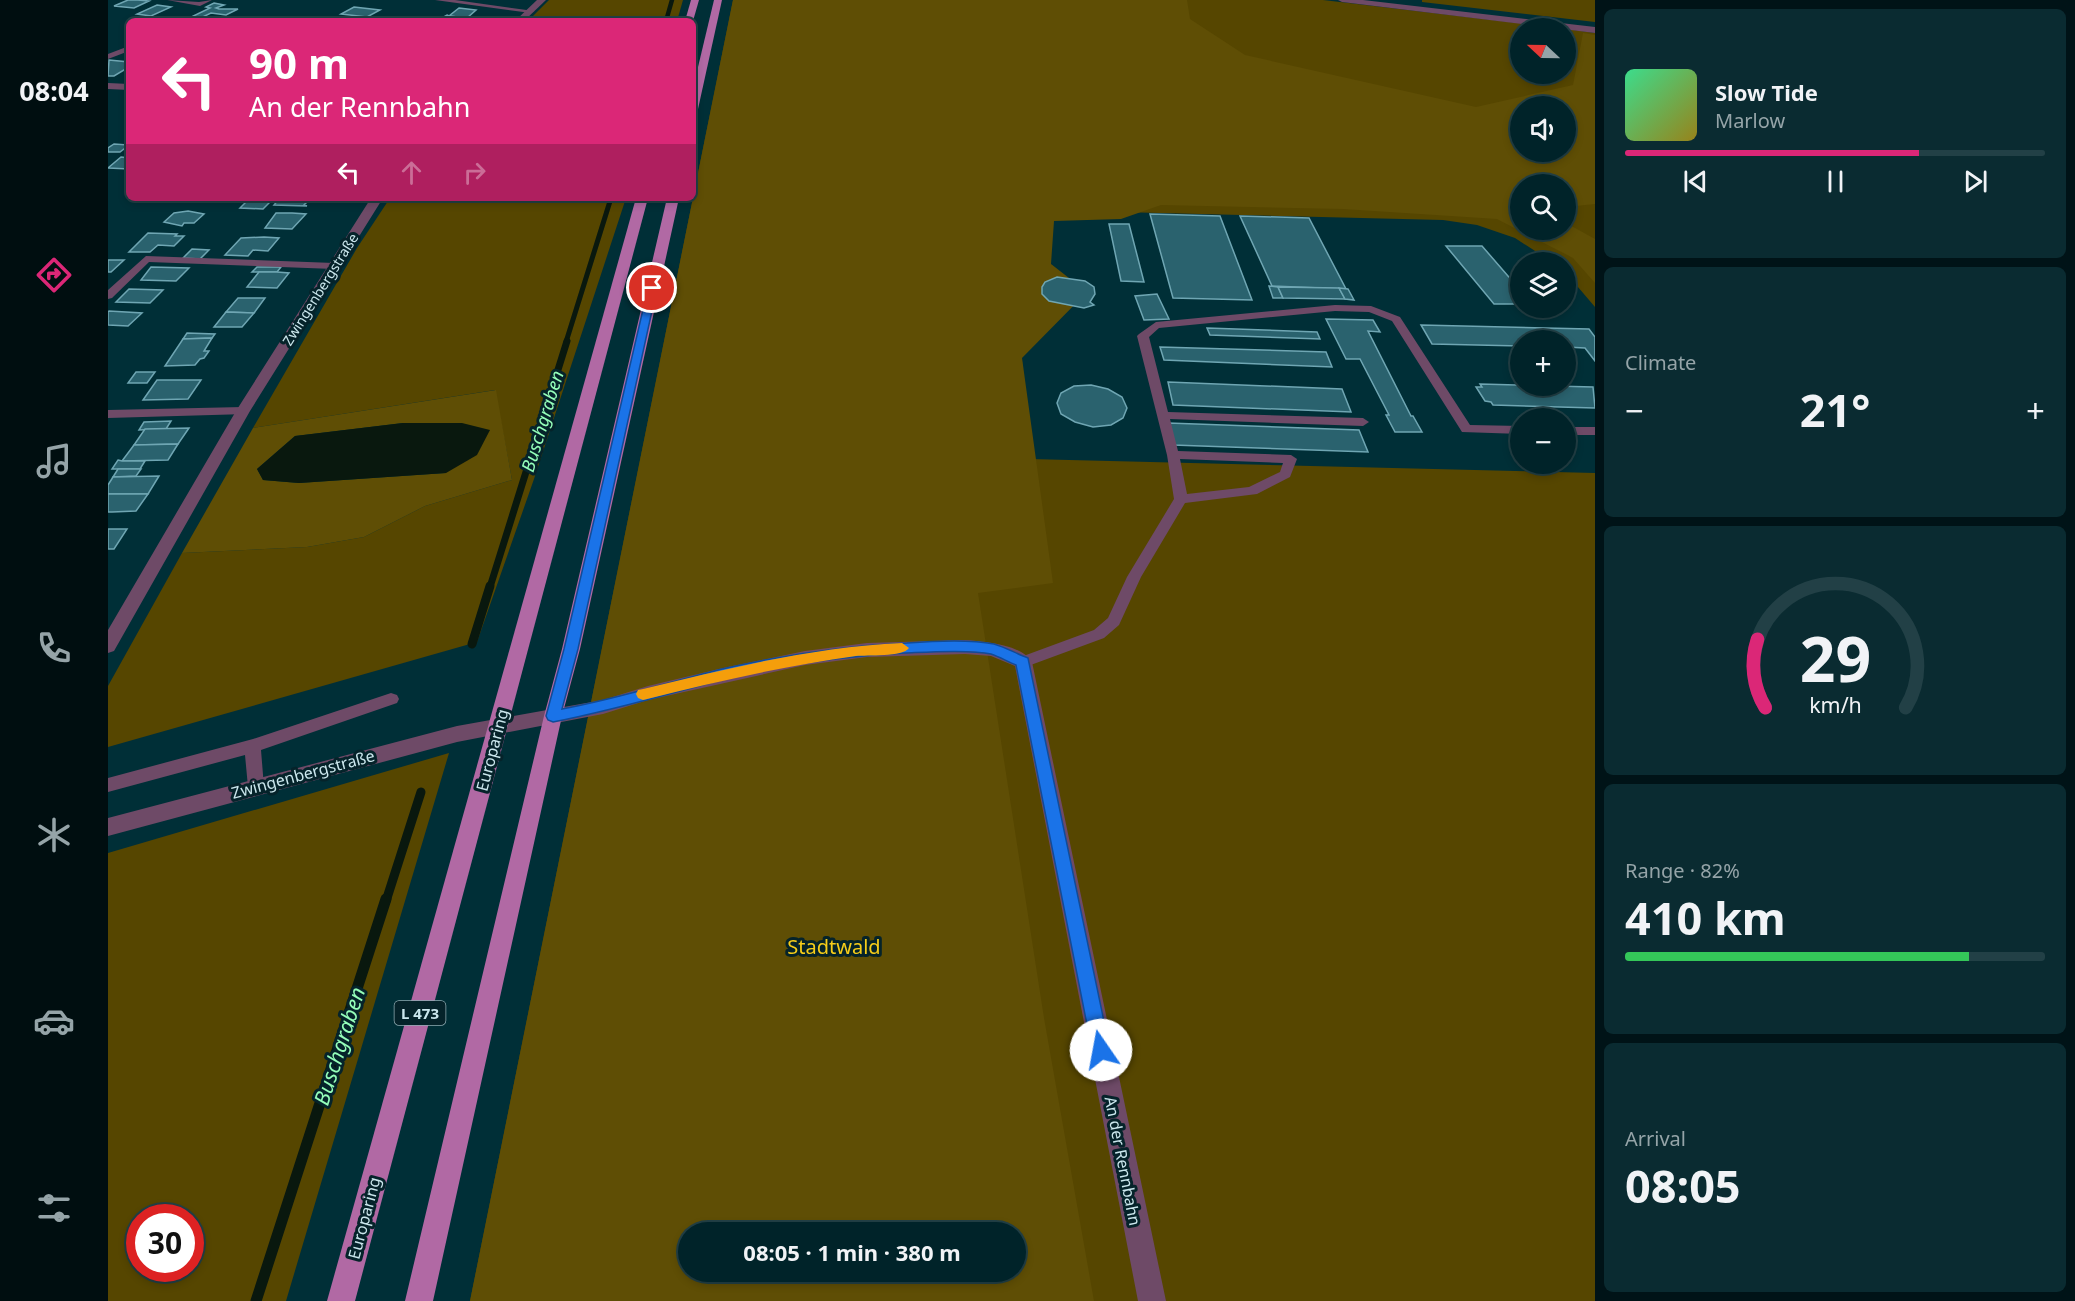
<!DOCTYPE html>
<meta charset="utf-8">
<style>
:root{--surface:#002329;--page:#0a2b31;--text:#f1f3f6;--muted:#95a4a8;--line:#224046;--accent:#db2777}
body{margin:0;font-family:"Noto Sans",sans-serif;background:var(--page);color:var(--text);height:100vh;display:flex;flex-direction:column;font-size:22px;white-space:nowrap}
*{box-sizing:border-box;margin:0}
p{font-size:20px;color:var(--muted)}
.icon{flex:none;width:33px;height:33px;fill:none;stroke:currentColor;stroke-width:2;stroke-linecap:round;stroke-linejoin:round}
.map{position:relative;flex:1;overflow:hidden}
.panel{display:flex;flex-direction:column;gap:9px;padding:9px;background:#001317;width:480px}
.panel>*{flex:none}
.top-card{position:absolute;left:18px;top:18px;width:570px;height:183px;border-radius:9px;box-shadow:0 3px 9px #0003,0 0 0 2px var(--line);background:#db2777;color:#fff;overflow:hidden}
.needle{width:39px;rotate:292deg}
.fabs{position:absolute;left:1402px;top:18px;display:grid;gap:12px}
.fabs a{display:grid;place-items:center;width:66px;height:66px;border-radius:50%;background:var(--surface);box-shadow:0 3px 9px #0003,0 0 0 2px var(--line);font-size:30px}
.speed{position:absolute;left:18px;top:1204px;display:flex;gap:12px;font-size:30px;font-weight:700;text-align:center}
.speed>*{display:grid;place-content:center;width:78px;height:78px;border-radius:50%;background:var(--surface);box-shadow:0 3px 9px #0003,0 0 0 2px var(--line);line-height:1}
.speed .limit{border:9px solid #d22;background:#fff;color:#111}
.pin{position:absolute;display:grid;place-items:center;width:51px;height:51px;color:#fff;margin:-26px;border:3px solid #fff;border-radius:50%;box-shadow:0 2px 6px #0007}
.me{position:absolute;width:66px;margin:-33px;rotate:348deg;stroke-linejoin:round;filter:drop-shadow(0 0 4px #0008)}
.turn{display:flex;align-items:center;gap:21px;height:126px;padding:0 24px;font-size:27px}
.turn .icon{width:78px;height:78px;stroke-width:2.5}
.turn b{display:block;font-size:42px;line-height:51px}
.lanes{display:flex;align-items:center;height:57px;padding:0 24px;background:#0003;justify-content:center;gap:30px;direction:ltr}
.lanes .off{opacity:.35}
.big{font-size:45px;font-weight:700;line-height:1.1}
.panel .tile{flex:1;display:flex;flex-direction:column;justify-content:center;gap:9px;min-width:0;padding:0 21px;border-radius:9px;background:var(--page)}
.panel .dial{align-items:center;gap:0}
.dial svg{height:156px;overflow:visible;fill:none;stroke:var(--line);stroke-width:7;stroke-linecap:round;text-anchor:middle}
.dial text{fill:var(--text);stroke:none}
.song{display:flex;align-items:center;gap:18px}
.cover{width:72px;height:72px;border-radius:9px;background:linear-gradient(135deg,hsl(150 70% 55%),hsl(50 70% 35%))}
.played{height:6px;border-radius:3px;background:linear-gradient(90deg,var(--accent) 70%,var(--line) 70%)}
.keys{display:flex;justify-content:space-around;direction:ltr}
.heat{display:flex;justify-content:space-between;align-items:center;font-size:33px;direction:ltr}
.charge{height:9px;border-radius:4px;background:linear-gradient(90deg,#34c759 82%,var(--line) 0)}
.trip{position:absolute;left:570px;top:1222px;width:348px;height:60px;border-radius:30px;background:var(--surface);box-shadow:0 3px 9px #0003,0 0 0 2px var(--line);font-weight:700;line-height:60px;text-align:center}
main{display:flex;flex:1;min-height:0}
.menu{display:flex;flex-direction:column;width:108px;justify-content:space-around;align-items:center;background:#000e10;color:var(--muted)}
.menu .icon{width:42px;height:42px}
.menu .active{color:var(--accent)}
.menu b{font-size:27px;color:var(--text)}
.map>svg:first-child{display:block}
</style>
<main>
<nav class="menu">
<b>08:04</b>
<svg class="icon active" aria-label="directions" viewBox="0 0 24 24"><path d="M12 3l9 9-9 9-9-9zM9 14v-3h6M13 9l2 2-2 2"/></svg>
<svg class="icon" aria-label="music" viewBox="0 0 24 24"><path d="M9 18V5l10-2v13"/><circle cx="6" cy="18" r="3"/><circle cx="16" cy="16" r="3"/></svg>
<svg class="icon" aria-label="phone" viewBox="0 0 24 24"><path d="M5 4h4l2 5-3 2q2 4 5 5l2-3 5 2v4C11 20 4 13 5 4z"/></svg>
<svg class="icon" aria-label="climate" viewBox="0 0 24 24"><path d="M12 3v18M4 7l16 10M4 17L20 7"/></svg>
<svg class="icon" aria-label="car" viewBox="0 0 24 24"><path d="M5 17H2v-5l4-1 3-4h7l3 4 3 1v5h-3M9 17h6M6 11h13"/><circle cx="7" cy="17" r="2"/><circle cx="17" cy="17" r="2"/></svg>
<svg class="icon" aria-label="filters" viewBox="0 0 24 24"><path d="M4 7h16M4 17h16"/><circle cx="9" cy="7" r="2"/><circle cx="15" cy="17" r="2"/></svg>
</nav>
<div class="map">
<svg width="1487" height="1301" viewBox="0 0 1487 1301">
<rect width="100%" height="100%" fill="#002f37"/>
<g fill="#564600" fill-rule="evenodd">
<polygon points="441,0 575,0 569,21 420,21"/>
<path d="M625,0H1215L1453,28H1413V74H1458V29L1487,33V307L1458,273V262H1444L1407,238L1369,225L1335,220L930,210L904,219L921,459L1487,473V1301H362ZM1413,106H1458V152H1413ZM1413,184H1458V230H1413ZM580,1233H908V1272H580Z"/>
<polygon points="1314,0 1487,0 1487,22 1314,2"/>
<polygon points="282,198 518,198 426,479 369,642 0,747 0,686 74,553 199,547 256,537 317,506 404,480 387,390 145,428 249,248"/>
<path d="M341,753L178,1301H0V853ZM32,1218H82V1269H32Z"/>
</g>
<g fill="#5f4e05" fill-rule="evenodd">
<path d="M625,0H1079L1082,19L1137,55L1368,107L1465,85L1475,33L1487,35V204L1458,207V184H1413V230H1458V223L1487,239V283L1465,258L1389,219L1235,209L1053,205L1013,219L946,221L943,264L979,292L914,358L945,583L870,593L936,1018L986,1301H362ZM1413,106H1458V152H1413ZM580,1233H908V1272H580Z"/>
<path d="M388,390L404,480L317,506L256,537L199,547L74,553L145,428ZM295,423H354L338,473L191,483L155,480L149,469L187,436Z"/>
</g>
<polygon fill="#09180e" points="295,423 354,423 382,430 369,455 338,473 191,483 155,480 149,469 187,436"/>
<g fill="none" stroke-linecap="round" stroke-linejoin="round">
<polyline stroke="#09180e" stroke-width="4.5" points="558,21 564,0"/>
<polyline stroke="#09180e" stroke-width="5" points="458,342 503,198"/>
<polyline stroke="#09180e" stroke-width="7" points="382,587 459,341"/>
<g stroke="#09180e" stroke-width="9">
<polyline points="364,644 382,586"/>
<polyline points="278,901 313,792"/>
</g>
<polyline stroke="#09180e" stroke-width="11" points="148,1301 278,899"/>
</g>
<g fill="#2a626e" stroke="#6fa6b3" stroke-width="1.5">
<polygon points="20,0 30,0 41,1 26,8 6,6"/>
<polygon points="106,3 116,5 108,8 111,9 130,9 118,15 103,13 86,21 77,20 102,8 98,7"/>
<polygon points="49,5 63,7 43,16 29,14"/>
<polygon points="246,7 272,10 259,17 233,14"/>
<polygon points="351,8 368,10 359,18 341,16"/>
<polygon points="339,15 341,16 359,18 354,21 330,20"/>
<polygon points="1,60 21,62 21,67 6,76 0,76"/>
<polygon points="6,144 21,145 12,152 0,152 0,148"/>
<polygon points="13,157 21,158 21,169 0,168"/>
<polygon points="172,198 206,198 202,199 196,205 199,206 166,205"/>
<polygon points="139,201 162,202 155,209 132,208"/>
<polygon points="80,211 96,214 86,223 76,223 74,226 56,222 66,213"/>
<polygon points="168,213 184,213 198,214 184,229 157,228"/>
<polygon points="1042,214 1112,216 1144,300 1065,298"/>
<polygon points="1132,216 1201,218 1238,289 1164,286"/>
<polygon points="1001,224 1021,224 1036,282 1013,281"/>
<polygon points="40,233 69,234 67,236 76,236 66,246 50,245 42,252 21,252"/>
<polygon points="156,237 171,238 160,251 145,250 140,256 117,255 133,238"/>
<polygon points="1338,246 1374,246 1413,291 1413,304 1386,304"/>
<polygon points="84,249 101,250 92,259 75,258"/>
<polygon points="0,260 16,260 3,272 0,272"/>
<polygon points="43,267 81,268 68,281 33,280"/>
<polygon points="149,267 173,267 169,272 144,272"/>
<polygon points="151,272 169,272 181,273 169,288 139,287"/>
<polygon points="949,277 977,281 986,287 987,294 982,302 986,305 976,308 941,301 934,294 934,287 937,282"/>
<polygon points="1161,286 1170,287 1175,298 1165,298"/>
<polygon points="1170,287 1231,288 1237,299 1175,298"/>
<polygon points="1231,288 1240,289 1246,300 1237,299"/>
<polygon points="21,289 55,290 42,303 8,302"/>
<polygon points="1049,294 1061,319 1036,320 1027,296"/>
<polygon points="130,298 157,298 146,313 118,312"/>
<polygon points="0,312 1,311 34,313 20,326 0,325"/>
<polygon points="118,312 146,313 134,327 106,327"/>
<polygon points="1218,319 1265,320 1272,332 1260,331 1303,416 1305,416 1314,432 1287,432 1278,415 1281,415 1252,359 1238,359"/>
<polygon points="1313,325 1481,329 1487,337 1487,361 1477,348 1458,347 1458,340 1413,340 1413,346 1324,344"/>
<polygon points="1099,328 1209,332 1212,339 1102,335"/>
<polygon points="79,333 107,334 104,338 75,339"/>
<polygon points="104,338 96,351 101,351 96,358 92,359 87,365 57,366 75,339"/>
<polygon points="1052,347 1218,352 1224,367 1056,360"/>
<polygon points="28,372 47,372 39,383 20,383"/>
<polygon points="49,380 93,380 80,399 35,400"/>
<polygon points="1060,382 1234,389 1243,412 1065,405"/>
<polygon points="1372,384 1485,387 1487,408 1385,405 1383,402 1377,401 1368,387 1374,387"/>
<polygon points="983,385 1000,389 1014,397 1019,408 1015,418 1003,425 985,427 967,422 953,414 949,403 953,393 966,386"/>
<polygon points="63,421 58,429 31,430 36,422"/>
<polygon points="1060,423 1251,430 1260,452 1065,445"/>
<polygon points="81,428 70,444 26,445 37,429"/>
<polygon points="70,444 60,460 14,461 26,445"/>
<polygon points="10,460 14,461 37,461 32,469 4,469"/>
<polygon points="10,469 33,469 28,476 5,477"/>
<polygon points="51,476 40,494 0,494 0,485 5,477"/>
<polygon points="0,494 40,494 28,511 4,512 0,512"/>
<polygon points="0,529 19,529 6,549 0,549"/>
</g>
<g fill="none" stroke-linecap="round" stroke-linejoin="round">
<g fill="#6e4a67" fill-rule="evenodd">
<polygon points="59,0 91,2 104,0 92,6"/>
<polygon points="327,0 347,0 426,11 423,13"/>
<polygon points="258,18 265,20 267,21 255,21"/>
<polygon points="21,46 21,51 0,59 0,54"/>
<polygon points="38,256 226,263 231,266 226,269 41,262 4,298 0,299 0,290"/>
<path d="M1227,305L1263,306L1292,317L1362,425L1413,426V434L1354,432L1284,321L1261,312L1227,311L1051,328L1041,337L1060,412L1255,418L1261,422L1255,426L1062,419L1070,451L1183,455L1189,459L1182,477L1149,494L1077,503L1033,577L1011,625L996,638L920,666H910L907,662L910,658L986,630L1000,618L1019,577L1066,499L1059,455L1029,336L1031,334L1048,322ZM1072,459L1175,463L1172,472L1141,487L1079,494Z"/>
<polygon points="135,407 139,408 139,414 0,418 0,410"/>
<rect x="1458" y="427" width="29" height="8"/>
<polygon points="283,693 289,695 291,699 289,703 153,750 156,787 154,792 148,794 142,792 140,787 137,755 0,792 0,778 145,739"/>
</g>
<g fill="#6e4a67" fill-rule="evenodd">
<polygon points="429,0 438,0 416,21 407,21"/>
<polygon points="1230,0 1255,0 1487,27 1487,33 1234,2"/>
<polygon points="0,83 21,84 21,90 0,89"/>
<polygon points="263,198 275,198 142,411 6,651 0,653 0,630 128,411"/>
<path d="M857,640C875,641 915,645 924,662L1058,1301H1030L907,666L883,656L857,654L759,657L697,665L540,700L495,714L349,742L0,836V818L349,726L495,700L540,686L615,668L697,651L759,643Z"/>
</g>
<g fill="#b169a4" fill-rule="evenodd">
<polygon points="583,0 591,0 585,21 577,21"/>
<polygon points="606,0 614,0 590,109 585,112 585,88"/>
<polygon points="528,198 540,198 247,1301 219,1301"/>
<polygon points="559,198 571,198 472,649 454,716 325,1301 297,1301 436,716 454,649"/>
</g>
</g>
<path fill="#1a73e8" stroke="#114b97" stroke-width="1.5" d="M544,285L549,288L470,649L454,709C509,699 561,682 614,669C675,655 737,646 799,643C825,641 861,639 886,644C897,647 909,654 920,658L1002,1050L999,1056L993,1059L987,1056L984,1050L908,665C900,662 892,657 883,654C862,649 820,652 797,653C735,656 673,665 613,680C557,695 502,711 445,722L440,720L438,716L456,649L540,288Z"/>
<path fill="#f59e0b" d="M794,643L801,648C795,657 759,655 748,656C676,666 606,682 535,700L530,698L528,694L530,690L535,689C621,668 706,647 794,643Z"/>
<g text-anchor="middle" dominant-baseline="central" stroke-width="6" stroke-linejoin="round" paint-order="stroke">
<g font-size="14" fill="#cbe7ed" stroke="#05232a">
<text transform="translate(212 289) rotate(-58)">Zwingenbergstraße</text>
</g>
<rect fill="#05232a" stroke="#90acb2" stroke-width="1.5" x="286.5" y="1001" width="51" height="24" rx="4.5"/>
<g font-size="15" font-weight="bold" fill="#cbe7ed">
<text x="312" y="1013">L 473</text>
</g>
<g font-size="16" fill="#cbe7ed" stroke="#05232a">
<text transform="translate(384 750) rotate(-75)">Europaring</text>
<text transform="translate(195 774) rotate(-15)">Zwingenbergstraße</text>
<text transform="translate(1015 1161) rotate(79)">An der Rennbahn</text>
<text transform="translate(256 1218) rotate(-75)">Europaring</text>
</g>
<g font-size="18" font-style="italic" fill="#95feb9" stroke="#05232a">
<text transform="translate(434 421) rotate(-73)">Buschgraben</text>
</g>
<g font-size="20" fill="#f6cd19" stroke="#05232a">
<text x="726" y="946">Stadtwald</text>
</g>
<g font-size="21" font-style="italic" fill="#95feb9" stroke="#05232a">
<text transform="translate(231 1046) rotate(-72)">Buschgraben</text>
</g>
</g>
</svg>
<div class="fabs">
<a><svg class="needle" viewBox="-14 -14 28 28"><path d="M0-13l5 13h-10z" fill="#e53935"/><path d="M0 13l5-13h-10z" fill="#95a4a8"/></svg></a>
<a><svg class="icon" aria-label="sound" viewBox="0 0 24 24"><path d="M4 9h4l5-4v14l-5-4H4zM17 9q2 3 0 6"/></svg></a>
<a><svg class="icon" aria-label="search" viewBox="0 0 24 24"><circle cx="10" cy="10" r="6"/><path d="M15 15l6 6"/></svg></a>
<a><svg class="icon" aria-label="layers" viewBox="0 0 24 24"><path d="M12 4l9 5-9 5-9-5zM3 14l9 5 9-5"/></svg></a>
<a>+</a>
<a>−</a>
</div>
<div class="speed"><div class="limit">30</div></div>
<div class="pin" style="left:544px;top:288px;background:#d93025"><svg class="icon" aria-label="arrive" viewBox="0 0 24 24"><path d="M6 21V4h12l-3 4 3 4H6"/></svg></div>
<svg class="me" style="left:993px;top:1050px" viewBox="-20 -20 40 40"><circle r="19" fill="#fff"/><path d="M0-13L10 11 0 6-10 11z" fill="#1a73e8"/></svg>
<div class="trip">08:05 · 1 min · 380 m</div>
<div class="top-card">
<div class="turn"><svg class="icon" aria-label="left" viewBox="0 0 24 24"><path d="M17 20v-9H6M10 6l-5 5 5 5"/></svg><div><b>90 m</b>An der Rennbahn</div></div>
<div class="lanes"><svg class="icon" aria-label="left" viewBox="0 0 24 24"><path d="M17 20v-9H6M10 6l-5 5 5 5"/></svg><svg class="icon off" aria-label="ahead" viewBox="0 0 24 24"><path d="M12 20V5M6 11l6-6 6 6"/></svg><svg class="icon off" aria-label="right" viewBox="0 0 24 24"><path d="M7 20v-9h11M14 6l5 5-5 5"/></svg></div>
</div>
</div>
<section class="panel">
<div class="tile">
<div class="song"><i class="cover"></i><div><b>Slow Tide</b><p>Marlow</p></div></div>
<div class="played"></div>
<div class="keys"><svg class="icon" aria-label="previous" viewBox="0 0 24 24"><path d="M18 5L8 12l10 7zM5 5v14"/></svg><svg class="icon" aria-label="pause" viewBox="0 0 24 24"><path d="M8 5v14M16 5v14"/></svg><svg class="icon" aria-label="next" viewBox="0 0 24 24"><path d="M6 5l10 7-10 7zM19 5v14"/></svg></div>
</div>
<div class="tile"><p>Climate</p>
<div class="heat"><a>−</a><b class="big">21°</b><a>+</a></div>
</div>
<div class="tile dial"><svg viewBox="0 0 100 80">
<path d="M14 69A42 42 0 1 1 86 69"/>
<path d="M14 69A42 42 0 0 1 10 34" stroke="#db2777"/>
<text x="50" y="56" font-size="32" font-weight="700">29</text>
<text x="50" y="72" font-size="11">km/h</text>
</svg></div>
<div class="tile"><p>Range · 82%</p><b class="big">410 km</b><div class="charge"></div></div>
<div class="tile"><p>Arrival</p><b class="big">08:05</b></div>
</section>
</main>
